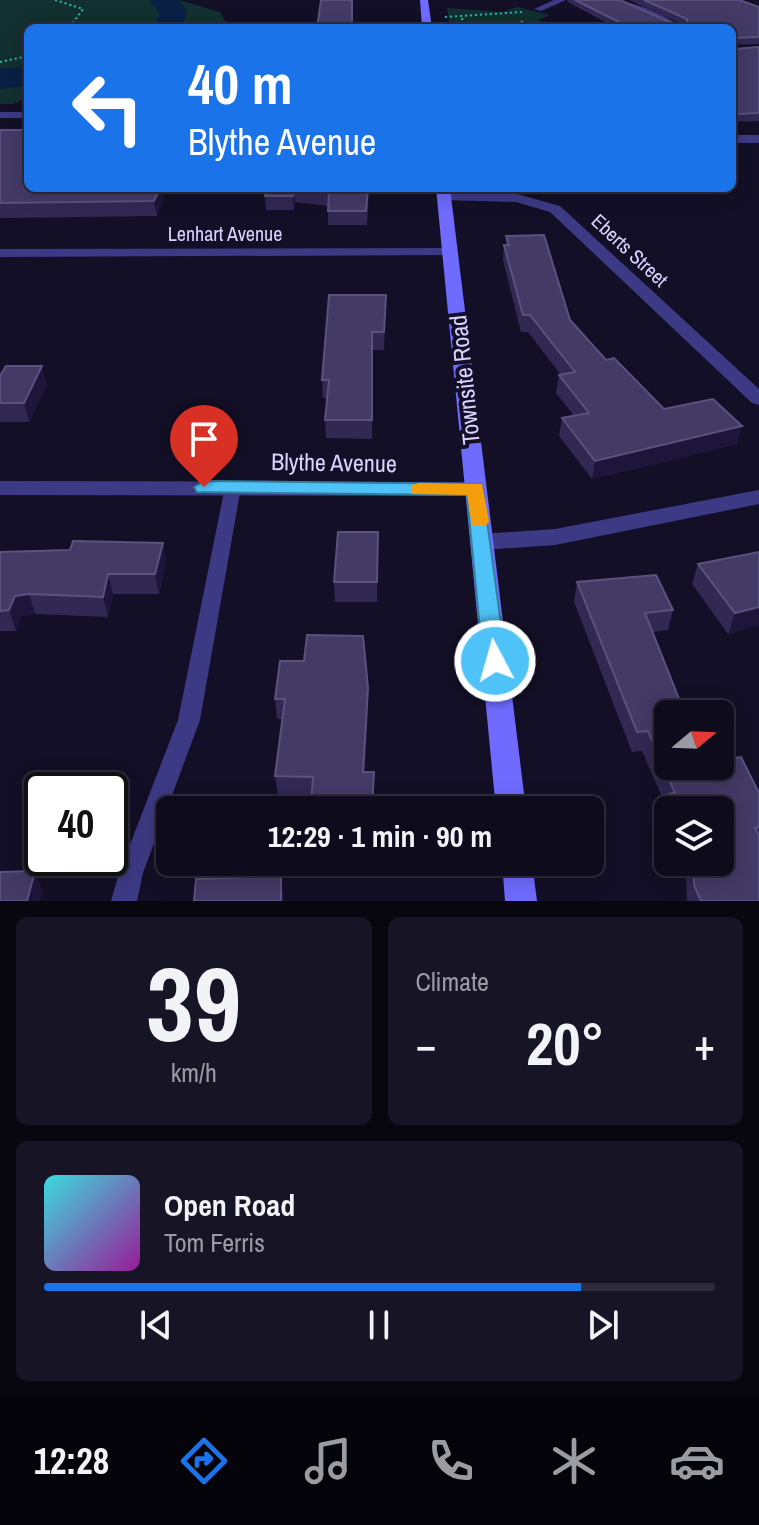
<!DOCTYPE html>
<meta charset="utf-8">
<style>
:root{--surface:#0e0b1c;--page:#171425;--text:#f1f3f6;--muted:#9b9ba3;--line:#2e2b3b;--accent:#1a73e8}
body{margin:0;font-family:"Archivo Narrow",sans-serif;background:var(--page);color:var(--text);height:100vh;display:flex;flex-direction:column;font-size:30px;white-space:nowrap}
*{box-sizing:border-box;margin:0}
p{font-size:26px;color:var(--muted)}
.icon{flex:none;width:44px;height:44px;fill:none;stroke:currentColor;stroke-width:2;stroke-linecap:round;stroke-linejoin:round}
.map{position:relative;height:901px;overflow:hidden}
.panel{display:flex;flex-direction:column;gap:16px;padding:16px;background:#08060f;flex:1}
.panel>*{flex:none}
.top-card{position:absolute;left:24px;top:24px;width:712px;height:168px;border-radius:12px;box-shadow:0 4px 20px #0003,0 0 0 2px var(--line);background:#1a73e8;color:#fff;overflow:hidden}
.needle{width:52px;rotate:71deg}
.tools{position:absolute;left:654px;top:700px;display:grid;gap:16px}
.tools a{display:grid;place-items:center;width:80px;height:80px;border-radius:12px;background:var(--surface);box-shadow:0 4px 20px #0003,0 0 0 2px var(--line);font-size:40px}
.speed{position:absolute;left:24px;top:772px;display:flex;gap:16px;font-size:40px;font-weight:700;text-align:center}
.speed>*{display:grid;place-content:center;width:104px;height:104px;border-radius:50%;background:var(--surface);box-shadow:0 4px 20px #0003,0 0 0 2px var(--line);line-height:1}
.speed .limit{border:4px solid #111;border-radius:12px;background:#fff;color:#111}
.pin{position:absolute;display:grid;place-items:center;width:68px;height:68px;color:#fff;margin:-82px -34px;border-radius:50% 50% 50% 0;rotate:-45deg;box-shadow:0 0 8px #0007}
.pin .icon{rotate:45deg}
.me{position:absolute;width:88px;margin:-44px;rotate:354deg;stroke-linejoin:round;filter:drop-shadow(0 0 6px #0008)}
.turn{display:flex;align-items:center;gap:28px;height:168px;padding:0 32px;font-size:36px}
.turn .icon{width:104px;height:104px;stroke-width:2.5}
.turn b{display:block;font-size:56px;line-height:68px}
.big{font-size:60px;font-weight:800;line-height:1.1}
.panel .tile{flex:1;display:flex;flex-direction:column;justify-content:center;gap:12px;min-width:0;padding:0 28px;border-radius:12px;background:var(--page)}
.panel .dial{align-items:center;gap:0}
.dial b{font-size:104px;line-height:1}
.song{display:flex;align-items:center;gap:24px}
.cover{width:96px;height:96px;border-radius:12px;background:linear-gradient(135deg,hsl(180 70% 55%),hsl(300 70% 35%))}
.played{height:8px;border-radius:4px;background:linear-gradient(90deg,var(--accent) 80%,var(--line) 80%)}
.keys{display:flex;justify-content:space-around;direction:ltr}
.heat{display:flex;justify-content:space-between;align-items:center;font-size:44px;direction:ltr}
.panel .tiles{flex:1;display:grid;gap:16px;grid-template-columns:1fr 1fr}
.tile:last-child{grid-column:span 2}
.trip{position:absolute;left:156px;top:796px;width:448px;height:80px;border-radius:12px;background:var(--surface);box-shadow:0 4px 20px #0003,0 0 0 2px var(--line);font-weight:800;line-height:80px;text-align:center}
.tab-bar{display:flex;height:128px;justify-content:space-around;align-items:center;background:#06040b;color:var(--muted)}
.tab-bar .icon{width:56px;height:56px}
.tab-bar .current{color:var(--accent)}
.tab-bar b{font-size:36px;color:var(--text)}
.map>svg:first-child{display:block}
</style>
<div class="map">
<svg width="759" height="901" viewBox="0 0 759 901">
<rect width="100%" height="100%" fill="#130f26"/>
<g fill="#12302f">
<polygon points="0,0 179,0 220,12 229,28 28,28 28,97 14,104 0,104"/>
<polygon points="517,7 550,15 538,20 559,28 450,28 447,8 502,12"/>
</g>
<g fill="none" stroke-linecap="round" stroke-linejoin="round">
<g fill="#0a1f44" fill-rule="evenodd">
<polygon points="149,0 178,0 187,10 182,28 154,28 159,12"/>
<polygon points="28,66 28,86 0,89 0,69"/>
</g>
<g stroke="#2fb8b0" stroke-width="2" stroke-dasharray="2 3" stroke-linecap="butt">
<polyline points="55,0 83,9 69,28"/>
<polyline points="445,17 522,12"/>
<polyline points="462,18 465,28"/>
<polyline points="507,28 524,21"/>
<polyline points="0,62 28,56"/>
</g>
<g fill="#3d3a85" fill-rule="evenodd">
<path d="M608,0C633,0 663,14 684,28H674L646,14Z"/>
<polygon points="233,482 241,487 200,720 143,873 137,901 111,901 119,873 178,720 225,487"/>
</g>
<g fill="#3d3a85" fill-rule="evenodd">
<polygon points="554,0 566,0 541,11 534,9"/>
<rect x="0" y="112" width="28" height="6"/>
<rect x="732" y="135" width="27" height="8"/>
<polygon points="444,193 517,194 560,206 759,389 759,405 752,403 550,212 516,202 439,200 437,197"/>
<polygon points="450,248 457,252 455,255 0,257 0,249"/>
<polygon points="0,481 476,482 486,489 476,496 0,495"/>
<polygon points="759,490 759,504 555,545 482,550 474,547 471,542 474,537 482,534 555,529"/>
</g>
<g fill="#6f6bff" fill-rule="evenodd">
<polygon points="420,0 428,0 432,28 422,28"/>
<polygon points="436,188 450,188 526,810 496,810"/>
<polygon points="502,862 532,862 537,901 505,901"/>
</g>
</g>
<g fill="#312854">
<polygon points="352,0 352,28 317,28"/>
<polygon points="567,0 620,0 674,24 682,24 629,0 739,0 759,7 759,44 733,45 733,49 759,47 759,121 735,122 732,117 732,28 616,28 568,2"/>
<polygon points="0,130 28,188 167,188 157,216 0,218"/>
<polygon points="266,188 369,188 367,225 328,225 328,206 295,202 294,210 266,210 265,196"/>
<polygon points="506,236 570,320 606,360 664,409 737,444 592,479 559,436 562,418 574,416 556,393 559,375 561,375 528,332 521,332 503,260 504,245 506,245"/>
<polygon points="386,295 384,350 372,350 372,439 326,438 325,420 327,398 323,398 322,380"/>
<polygon points="0,376 47,384 29,422 0,422"/>
<polygon points="378,532 377,602 335,602 334,582"/>
<polygon points="163,543 166,562 159,594 113,594 108,617 35,614 21,616 16,631 0,631 0,552 70,550"/>
<polygon points="759,552 759,625 728,634 692,584 698,564"/>
<polygon points="656,575 673,610 668,630 653,632 681,704 678,714 668,714 668,766 720,766 720,760 741,757 759,793 759,901 687,901 686,869 683,862 720,862 720,810 668,810 668,826 663,814 666,806 642,751 632,752 574,602 577,582"/>
<polygon points="280,661 368,708 365,772 374,772 374,810 312,810 312,797 278,796 275,776 283,719 277,719 275,699"/>
<polygon points="324,862 371,862 371,864"/>
</g>
<g fill="#1d163a">
<polygon points="160,188 167,188 157,216 154,201"/>
<polygon points="294,189 295,202 294,210 293,196"/>
<polygon points="42,366 47,384 29,422 24,403"/>
<polygon points="742,426 737,444 592,479 595,461"/>
<polygon points="163,543 166,562 159,594 155,574"/>
<polygon points="108,574 113,594 108,617 103,597"/>
<polygon points="29,594 35,614 21,616 16,631 9,610 15,596"/>
<polygon points="759,607 759,625 728,634 735,613"/>
<polygon points="368,688 368,708 364,792 363,772"/>
<polygon points="35,871 43,891 40,901 27,901"/>
<polygon points="281,876 284,896 284,901 281,901"/>
</g>
<g fill="#433a66" stroke="#5a527e" stroke-width="2">
<polygon points="321,0 352,0 352,23 346,23 345,28 317,28"/>
<polygon points="575,0 620,0 674,24 687,24 687,19 644,0 739,0 759,7 759,37 732,38 732,28 631,28"/>
<polygon points="732,42 733,49 759,47 759,113 737,114 732,108"/>
<polygon points="0,130 28,130 28,188 160,188 154,201 0,203"/>
<polygon points="266,188 368,188 366,211 328,211 329,193 294,189 293,196 265,196"/>
<polygon points="544,235 570,320 606,360 614,358 664,409 713,399 742,426 595,461 562,418 589,413 559,375 575,372 530,315 523,315 504,245 509,245 506,236"/>
<polygon points="329,295 386,295 384,332 372,332 372,420 325,420 329,380 322,380"/>
<polygon points="6,366 42,366 24,403 0,403 0,376"/>
<polygon points="338,532 378,532 377,582 334,582"/>
<polygon points="73,541 163,543 155,574 108,574 103,597 29,594 15,596 9,610 0,611 0,552 70,550"/>
<polygon points="759,552 759,607 735,613 698,564"/>
<polygon points="656,575 673,610 645,613 681,704 673,705 677,714 668,714 668,766 720,766 720,760 741,757 759,793 759,827 755,828 759,836 759,901 701,901 694,885 694,862 720,862 720,810 676,810 669,794 675,793 648,731 637,732 577,582"/>
<polygon points="307,635 363,636 368,688 363,772 374,772 372,810 325,810 325,804 311,804 313,777 275,776 285,699 275,699 280,661 304,661"/>
<polygon points="35,871 27,901 0,901 0,872"/>
<polygon points="281,876 281,901 194,901 196,879"/>
</g>
<polygon fill="#4fc3f7" stroke="#337fa1" stroke-width="2" points="204,481 482,484 506,661 503,667 486,667 483,661 467,495 197,492 194,487"/>
<polygon fill="#f59e0b" points="419,483 482,484 489,521 486,526 472,526 467,495 412,494 412,485"/>
<g text-anchor="middle" dominant-baseline="central" stroke-width="8" stroke-linejoin="round" paint-order="stroke">
<g font-size="20" fill="#d9d4ff" stroke="#130f26">
<text x="225" y="233">Lenhart Avenue</text>
<text transform="translate(630 250) rotate(43)">Eberts Street</text>
</g>
<g font-size="24" fill="#d9d4ff" stroke="#130f26">
<text transform="translate(464 380) rotate(-96)">Townsite Road</text>
<text transform="translate(334 462) rotate(1)">Blythe Avenue</text>
</g>
</g>
</svg>
<div class="tools">
<a><svg class="needle" viewBox="-14 -14 28 28"><path d="M0-13l5 13h-10z" fill="#e53935"/><path d="M0 13l5-13h-10z" fill="#9b9ba3"/></svg></a>
<a><svg class="icon" aria-label="layers" viewBox="0 0 24 24"><path d="M12 4l9 5-9 5-9-5zM3 14l9 5 9-5"/></svg></a>
</div>
<div class="speed"><div class="limit">40</div></div>
<div class="pin" style="left:204px;top:487px;background:#d93025"><svg class="icon" aria-label="arrive" viewBox="0 0 24 24"><path d="M6 21V4h12l-3 4 3 4H6"/></svg></div>
<svg class="me" style="left:495px;top:661px" viewBox="-20 -20 40 40"><circle r="17" fill="#4fc3f7" stroke="#fff" stroke-width="3"/><path d="M0-11L8 9 0 5-8 9z" fill="#fff"/></svg>
<div class="trip">12:29 · 1 min · 90 m</div>
<div class="top-card">
<div class="turn"><svg class="icon" aria-label="left" viewBox="0 0 24 24"><path d="M17 20v-9H6M10 6l-5 5 5 5"/></svg><div><b>40 m</b>Blythe Avenue</div></div>
</div>
</div>
<section class="panel">
<div class="tiles">
<div class="tile dial"><b>39</b><p>km/h</p></div>
<div class="tile"><p>Climate</p>
<div class="heat"><a>−</a><b class="big">20°</b><a>+</a></div>
</div>
<div class="tile">
<div class="song"><i class="cover"></i><div><b>Open Road</b><p>Tom Ferris</p></div></div>
<div class="played"></div>
<div class="keys"><svg class="icon" aria-label="previous" viewBox="0 0 24 24"><path d="M18 5L8 12l10 7zM5 5v14"/></svg><svg class="icon" aria-label="pause" viewBox="0 0 24 24"><path d="M8 5v14M16 5v14"/></svg><svg class="icon" aria-label="next" viewBox="0 0 24 24"><path d="M6 5l10 7-10 7zM19 5v14"/></svg></div>
</div>
</div>
</section>
<nav class="tab-bar">
<b>12:28</b>
<svg class="icon current" aria-label="directions" viewBox="0 0 24 24"><path d="M12 3l9 9-9 9-9-9zM9 14v-3h6M13 9l2 2-2 2"/></svg>
<svg class="icon" aria-label="music" viewBox="0 0 24 24"><path d="M9 18V5l10-2v13"/><circle cx="6" cy="18" r="3"/><circle cx="16" cy="16" r="3"/></svg>
<svg class="icon" aria-label="phone" viewBox="0 0 24 24"><path d="M5 4h4l2 5-3 2q2 4 5 5l2-3 5 2v4C11 20 4 13 5 4z"/></svg>
<svg class="icon" aria-label="climate" viewBox="0 0 24 24"><path d="M12 3v18M4 7l16 10M4 17L20 7"/></svg>
<svg class="icon" aria-label="car" viewBox="0 0 24 24"><path d="M5 17H2v-5l4-1 3-4h7l3 4 3 1v5h-3M9 17h6M6 11h13"/><circle cx="7" cy="17" r="2"/><circle cx="17" cy="17" r="2"/></svg>
</nav>
